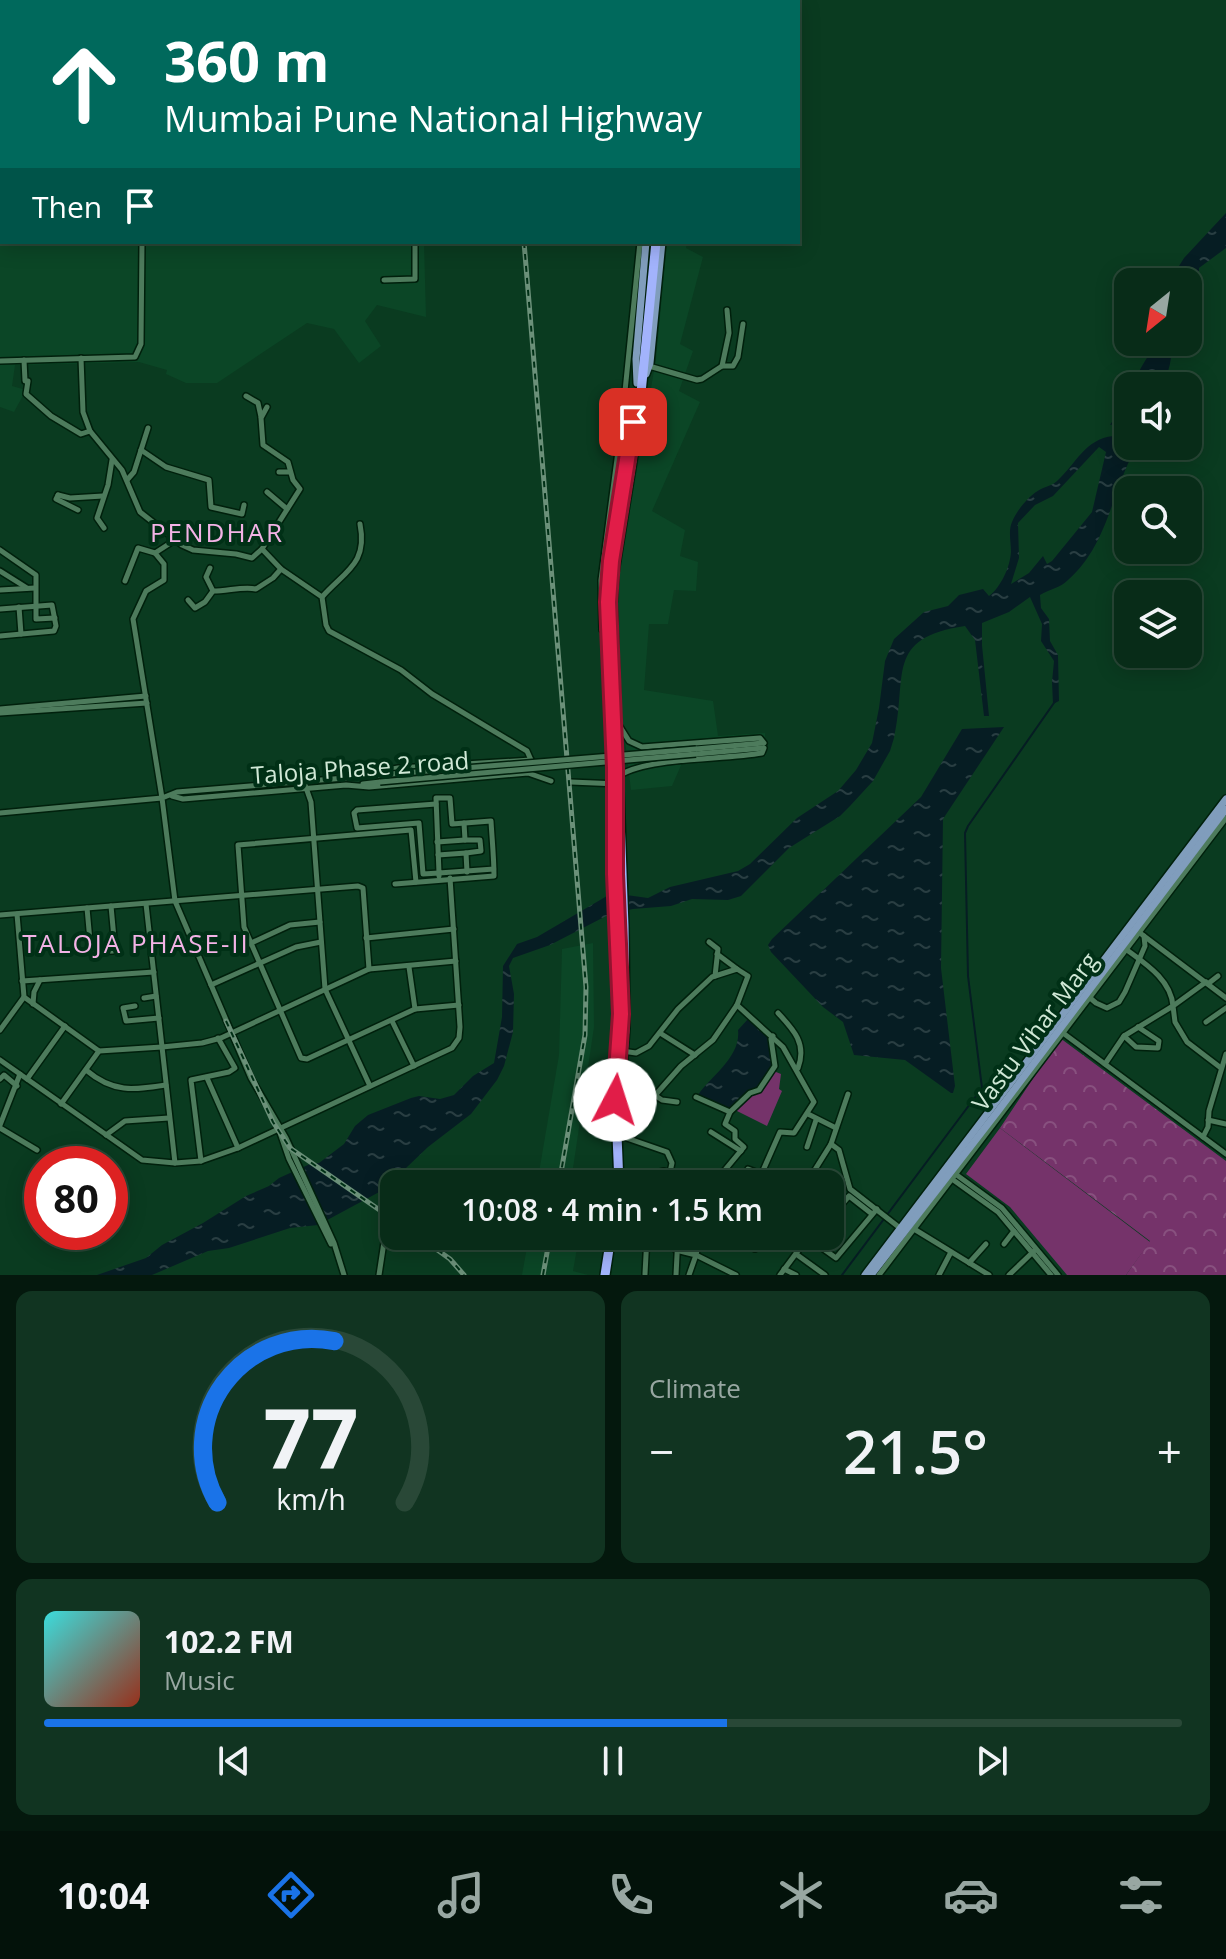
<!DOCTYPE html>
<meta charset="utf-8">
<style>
:root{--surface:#082c18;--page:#113421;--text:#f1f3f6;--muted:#98a7a2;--line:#294837;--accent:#1a73e8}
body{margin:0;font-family:"Open Sans",sans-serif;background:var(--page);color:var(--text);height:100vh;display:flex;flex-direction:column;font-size:30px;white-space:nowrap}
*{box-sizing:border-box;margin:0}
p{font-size:26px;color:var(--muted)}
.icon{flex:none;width:44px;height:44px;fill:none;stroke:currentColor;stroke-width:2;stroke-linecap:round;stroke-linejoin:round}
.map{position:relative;height:1275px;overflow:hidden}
.drawer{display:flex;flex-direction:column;gap:16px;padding:16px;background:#04180d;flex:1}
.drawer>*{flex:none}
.banner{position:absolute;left:0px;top:0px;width:800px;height:244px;box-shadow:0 4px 20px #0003,0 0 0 2px var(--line);background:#00695c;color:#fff;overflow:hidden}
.needle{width:52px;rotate:210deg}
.controls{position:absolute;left:1114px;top:268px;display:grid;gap:16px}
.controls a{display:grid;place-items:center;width:88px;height:88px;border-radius:16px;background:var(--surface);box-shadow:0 4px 20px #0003,0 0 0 2px var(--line);font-size:40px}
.speed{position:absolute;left:24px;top:1146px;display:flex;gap:16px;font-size:40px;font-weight:700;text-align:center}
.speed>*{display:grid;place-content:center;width:104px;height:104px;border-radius:50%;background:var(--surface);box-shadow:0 4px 20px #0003,0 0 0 2px var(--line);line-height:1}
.speed .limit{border:12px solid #d22;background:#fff;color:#111}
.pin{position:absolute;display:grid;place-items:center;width:68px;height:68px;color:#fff;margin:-34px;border-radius:16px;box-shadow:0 4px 12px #0006}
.me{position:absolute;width:88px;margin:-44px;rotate:5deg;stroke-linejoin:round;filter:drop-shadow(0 0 6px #0008)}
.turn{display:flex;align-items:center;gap:28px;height:168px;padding:0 32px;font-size:36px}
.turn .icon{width:104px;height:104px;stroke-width:2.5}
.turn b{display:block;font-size:56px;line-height:68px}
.then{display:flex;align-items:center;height:76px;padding:0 32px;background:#0003;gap:16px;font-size:30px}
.big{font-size:60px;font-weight:600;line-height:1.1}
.drawer .tile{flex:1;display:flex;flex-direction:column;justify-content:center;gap:12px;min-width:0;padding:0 28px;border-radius:16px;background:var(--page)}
.drawer .dial{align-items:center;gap:0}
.dial svg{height:208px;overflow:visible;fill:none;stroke:var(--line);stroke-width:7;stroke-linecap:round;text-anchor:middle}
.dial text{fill:var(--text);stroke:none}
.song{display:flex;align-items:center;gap:24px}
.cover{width:96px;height:96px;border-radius:12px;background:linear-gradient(135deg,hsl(180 70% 55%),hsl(10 70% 35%))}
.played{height:8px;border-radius:4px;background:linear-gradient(90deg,var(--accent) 60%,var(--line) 60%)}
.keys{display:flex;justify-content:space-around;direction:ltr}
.heat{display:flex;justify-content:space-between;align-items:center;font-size:44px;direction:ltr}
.drawer .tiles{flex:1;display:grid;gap:16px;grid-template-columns:1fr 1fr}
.tile:last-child{grid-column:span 2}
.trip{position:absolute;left:380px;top:1170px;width:464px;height:80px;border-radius:16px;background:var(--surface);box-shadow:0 4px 20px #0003,0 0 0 2px var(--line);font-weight:600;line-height:80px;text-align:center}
.tab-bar{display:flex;height:128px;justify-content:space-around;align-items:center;background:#03120a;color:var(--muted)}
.tab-bar .icon{width:56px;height:56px}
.tab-bar .on{color:var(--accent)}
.tab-bar b{font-size:36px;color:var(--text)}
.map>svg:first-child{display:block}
</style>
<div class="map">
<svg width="1226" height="1275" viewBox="0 0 1226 1275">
<defs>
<pattern id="park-crowns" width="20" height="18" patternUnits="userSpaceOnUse" patternTransform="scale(2)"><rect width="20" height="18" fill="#75336a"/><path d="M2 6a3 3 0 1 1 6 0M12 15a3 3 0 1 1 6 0" fill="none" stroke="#88517f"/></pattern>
<pattern id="water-ripples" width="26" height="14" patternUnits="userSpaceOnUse" patternTransform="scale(2)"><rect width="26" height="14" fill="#061d23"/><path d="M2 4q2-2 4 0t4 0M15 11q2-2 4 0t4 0" fill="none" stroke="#293e42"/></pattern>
</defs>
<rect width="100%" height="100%" fill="#0a3b20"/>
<g fill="#0b4626">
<polygon points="0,0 56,0 2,2 2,242 424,242 426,317 377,305 365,321 381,346 359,363 334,329 307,323 217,383 186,383 166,374 167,370 139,362 15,365 12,386 26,390 14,412 0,407"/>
<polygon points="667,242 687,242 686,248 703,257 680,344 693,351 679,391 700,402 652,511 685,530 680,556 698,562 696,591 674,590 668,624 649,624 644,690 713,701 718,736 765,733 766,756 682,763 672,786 631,790 622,716 618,605 620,568 656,359"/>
<polygon points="593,943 594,1027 572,1175 588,1179 588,1184 537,1184 559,1055 562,949"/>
<polygon points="529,1236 579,1236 573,1271 588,1275 522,1275"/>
</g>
<g fill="#75336a">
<polygon points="771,1070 781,1074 779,1089 782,1091 767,1126 733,1109 741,1098"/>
<polygon points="1000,1128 1150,1242 1126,1275 1067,1275 1010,1207 966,1174"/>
</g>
<polygon fill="url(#park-crowns)" points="1060,1038 1226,1161 1226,1275 1126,1275 1150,1241 1000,1128"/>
<g fill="url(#water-ripples)" fill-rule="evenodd">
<polygon points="1226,213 1226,248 1199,268 1199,274 1188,290 1188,282 1169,282 1184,258"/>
<path d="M1154,342H1171C1173,357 1169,372 1162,386H1134C1137,368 1150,358 1154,342Z"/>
<path d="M1128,397V446H1137C1111,491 1109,544 1068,580C1060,588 1050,589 1040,595L1041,608L1049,619L1050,641L1058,655L1059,701L1053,704L1052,682L1054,661L1041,641L1042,624L1030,597L1009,612L982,623V645L989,716H984L975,640L965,626C884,638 908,676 894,738L890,751L873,781L850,806L840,816L789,848L741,896L728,900L692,899L671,906L633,909L610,914L550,945L513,958L509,966L514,994L513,1032L504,1066L497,1080L471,1114L428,1147L383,1190L318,1225L290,1228L229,1248L208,1251L152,1275H97L146,1258L162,1245L203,1223L246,1196L269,1186L279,1178L310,1164L319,1163L344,1144L355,1126L368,1115L411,1098L419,1096L440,1099L454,1095L473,1076L494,1063L502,1017L503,966L517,944L537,937L612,893L648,898L670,887L738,871L750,864L797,818L838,791L856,770L872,743L879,708L885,661L894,639L924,612L948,606L959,595L983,589L989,596C1001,587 1010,567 1011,552C1011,542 1008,531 1012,522C1017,510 1029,495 1041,489C1047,486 1051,486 1057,481C1076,464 1085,439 1113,436L1115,424L1110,425ZM1099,447L1106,452L1092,512L1052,561L1047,564L1043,556L1029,573L1011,584L1019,558L1018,523L1035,505L1053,496Z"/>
<polygon points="1004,727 943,819 941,968 955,1086 953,1093 951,1093 905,1060 854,1055 843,1022 823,1007 771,952 768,945 772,939 921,797 962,729"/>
<path d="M748,1019C781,1040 778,1059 759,1089L746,1093L733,1109L700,1098L698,1095C712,1075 741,1057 738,1030Z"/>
</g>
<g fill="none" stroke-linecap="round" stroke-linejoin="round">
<polyline stroke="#061d23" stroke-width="2" points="842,1275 982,1088 968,976 965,833 968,826 1056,700"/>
<defs>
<g id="minor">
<polyline points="522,0 522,2"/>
<polyline points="720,0 724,2"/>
<polyline points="545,2 546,0"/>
<polyline points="617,2 617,0"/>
<polyline points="741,2 742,0"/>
<polyline points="766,2 766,0"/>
<polyline points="778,2 779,0"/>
<polyline points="384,280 415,279 415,242"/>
<polyline points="81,358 83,412 90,431 122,470 140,512 182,545 193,550 236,554 252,558 262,549 300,489 293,480 288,462 263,445 261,418 267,407"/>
<polyline points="24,360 25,381 28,381 26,394 51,416 81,434 90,431"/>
<polyline points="0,361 135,357 141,344 142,242"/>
<polyline points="649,366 697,380 702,379 722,366 733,366 738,357 743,324"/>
<polyline points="722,366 729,333 727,310"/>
<polyline points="246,396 258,403 261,417"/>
<polyline points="141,450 166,467 209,480 211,507 242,514 244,505"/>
<polyline points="279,472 290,472"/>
<polyline points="127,480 134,472 148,428"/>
<polyline points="267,492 287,509"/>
<polyline points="58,495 70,498 103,496"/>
<polyline points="58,495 56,499 78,510"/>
<polyline points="104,528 97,518 108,485 112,460"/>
<polyline points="262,549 281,569 322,597 326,625 329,631 401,670 432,694 527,751 531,760"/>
<polyline points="0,550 36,575 36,619 55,618"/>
<path d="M210,568L206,577L213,591C228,591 244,586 256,589L273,578L281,569"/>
<polyline points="0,571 27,588"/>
<polyline points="125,581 138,548 155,553 175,540"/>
<polyline points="0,590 35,588"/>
<path d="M322,597C345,571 368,564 360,524"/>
<polyline points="188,600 195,608 205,602 213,591"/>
<polyline points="19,607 21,634"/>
<polyline points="0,609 52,605 56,626 54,631 0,636"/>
<polyline points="608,635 602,630 601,580 622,421 640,242"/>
<polyline points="0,709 146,696"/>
<polyline points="0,713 147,703"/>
<polyline points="619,725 629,741 642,747 760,738 764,743"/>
<polyline points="696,749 763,743"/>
<polyline points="696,754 763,748"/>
<path d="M620,775C650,757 723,760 762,753L764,748"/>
<polyline points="304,782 311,802 325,989 370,1086"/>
<polyline points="571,782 618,784"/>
<polyline points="363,784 380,782"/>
<polyline points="172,796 183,799 346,785 369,787 528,773 551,781"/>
<polyline points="436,804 357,810 354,813 357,828 419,823 423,874 439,873 439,876"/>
<polyline points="0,813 162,798 133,619 146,591 164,580 164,564 155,553"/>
<polyline points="464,823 465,840 480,840 481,851 466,853"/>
<polyline points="437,842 465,840"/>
<polyline points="438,855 466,853 467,872"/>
<polyline points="416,882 411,830 238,845 244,927 301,1058 307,1059 415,1009 459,1005"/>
<path d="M395,884L494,876C494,858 492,839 491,821L452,824L450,798H436L439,873L494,869"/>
<polyline points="146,904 175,1163"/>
<polyline points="87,908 91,952 113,951 115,949 111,906"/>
<polyline points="17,914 24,997 99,1051 162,1047 202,1043 221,1038 369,969 456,961"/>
<polyline points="0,915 358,886 363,888 369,969"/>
<polyline points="1140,933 1226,998"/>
<polyline points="366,938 454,929"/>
<polyline points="709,942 718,949 715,976"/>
<polyline points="249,944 290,925 320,922"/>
<polyline points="717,954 737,969"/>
<polyline points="409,967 415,1009"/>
<polyline points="22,981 154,972"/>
<polyline points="1206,982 1173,1006 1175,1022 1187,1042 1221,1068"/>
<polyline points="1209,983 1218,976"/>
<polyline points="211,985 296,947 321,942"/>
<polyline points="1089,997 1096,1003 1107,1008 1119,1002 1125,992 1145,946 1144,936"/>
<polyline points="144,998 156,996"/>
<polyline points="33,1004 34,992 40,980"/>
<polyline points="737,1005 783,1047 814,1102 794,1133 780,1132 757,1184"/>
<polyline points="135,1006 123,1008 126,1021 159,1018"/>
<path d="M778,1013C794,1030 807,1044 798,1068"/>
<polyline points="392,1021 414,1066"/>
<polyline points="1206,1022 1226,1008"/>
<polyline points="0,1030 24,997"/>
<polyline points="660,1033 695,1055"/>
<polyline points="1063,1033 1226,1154"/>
<polyline points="1124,1036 1136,1047 1158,1048 1159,1041 1138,1027"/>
<polyline points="0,1060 142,1160 175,1163 201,1161 238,1148 452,1048 459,1038 460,1027 450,878"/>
<path d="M1105,1064L1124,1036L1173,1006C1171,980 1146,964 1127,950"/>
<path d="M86,1070C113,1093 133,1090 166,1085"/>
<polyline points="207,1078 238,1148"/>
<polyline points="0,1079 4,1075 17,1086"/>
<polyline points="27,1079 65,1026"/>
<polyline points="848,1094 831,1144 839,1150 850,1189 900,1228"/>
<polyline points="656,1096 662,1100 677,1102"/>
<polyline points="696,1097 730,1112 750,1093 759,1090 775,1066 771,1039 773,1036"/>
<polyline points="61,1104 99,1051"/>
<polyline points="808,1114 836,1128"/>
<polyline points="1208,1120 1226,1124"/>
<polyline points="619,1122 643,1109 681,1066 713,1040 737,1005 748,976 737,969 712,977 678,1009 649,1046 636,1053 622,1051"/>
<polyline points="0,1125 20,1074"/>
<polyline points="0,1128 37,1150"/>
<polyline points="279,1130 289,1159 331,1244"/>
<polyline points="711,1132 741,1151"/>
<polyline points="106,1135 125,1121 169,1118"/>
<polyline points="618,1135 667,1152 672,1163 670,1172"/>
<polyline points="1203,1137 1208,1127 1209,1111 1226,1054"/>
<polyline points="807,1147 816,1120"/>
<polyline points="201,1161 191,1080 229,1072 235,1068 218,1038"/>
<polyline points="748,1169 761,1174"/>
<polyline points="954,1173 1002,1208 1058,1275"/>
<polyline points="952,1179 998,1212 1051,1275"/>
<polyline points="618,1182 664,1171 697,1184"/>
<polyline points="655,1184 659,1173"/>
<polyline points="718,1184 724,1171 744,1147 735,1139 735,1131 725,1124 730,1112"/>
<polyline points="806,1184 831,1144"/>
<polyline points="830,1218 849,1196 872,1214"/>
<polyline points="914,1229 989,1275"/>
<polyline points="700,1236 696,1255 736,1275"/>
<polyline points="815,1236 815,1243 836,1258 877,1209"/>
<polyline points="1004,1244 1014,1231"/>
<polyline points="755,1249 756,1236"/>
<polyline points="676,1250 696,1255 689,1275"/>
<polyline points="796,1254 825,1275"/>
<polyline points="969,1263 986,1244"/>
<polyline points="784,1269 796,1275"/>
<polyline points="645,1274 647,1236"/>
<polyline points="344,1275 334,1243 286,1138 251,1078 175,901 162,798 177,792 345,778 398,768 531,760"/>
<polyline points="379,1275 386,1229"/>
<polyline points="676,1275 678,1236"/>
<polyline points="780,1275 809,1236"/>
<polyline points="879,1275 1226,818"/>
<polyline points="939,1275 951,1252"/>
<polyline points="1009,1275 1034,1251"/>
</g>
<g id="major">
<polyline points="694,2 694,0"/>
<polyline points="0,46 2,46"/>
<polyline points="0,52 2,52"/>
<polyline points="646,374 650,363 662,242"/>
<polyline points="637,383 636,359 646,242"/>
<polyline points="865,1275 1226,799"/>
<polyline points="871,1275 998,1111 1226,809"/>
</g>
<g id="highway">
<polyline points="682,2 682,0"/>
<polyline points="614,826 618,951"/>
<polyline points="619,1184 617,1135 625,1028 624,926 612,603 614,572 638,423 656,242"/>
<polyline points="605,1275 611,1236"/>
</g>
</defs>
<use href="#minor" stroke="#00200c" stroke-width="8"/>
<use href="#major" stroke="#00200c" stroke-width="10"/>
<use href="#highway" stroke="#00200c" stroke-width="12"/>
<use href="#minor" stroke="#4d7b5c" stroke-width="5"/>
<use href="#major" stroke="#809dbc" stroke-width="7"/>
<use href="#highway" stroke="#a2b3fc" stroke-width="9"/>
<defs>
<g id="rail">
<polyline points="501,0 501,2"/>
<polyline points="524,242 586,987 585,1035 559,1184"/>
<polyline points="226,1021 273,1122 290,1148 394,1220"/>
<polyline points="418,1236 450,1259 464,1275"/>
<polyline points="543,1275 550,1236"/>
</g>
</defs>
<use href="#rail" stroke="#6b9079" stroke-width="5"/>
<use href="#rail" stroke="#003016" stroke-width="2" stroke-dasharray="6" stroke-linecap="butt"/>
<defs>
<g id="minor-bridge">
<polyline points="379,775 696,749"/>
<polyline points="380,782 696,754"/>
</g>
</defs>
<use href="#minor-bridge" stroke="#00200c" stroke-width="8" stroke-linecap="butt"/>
<use href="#minor-bridge" stroke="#4d7b5c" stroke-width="5"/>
</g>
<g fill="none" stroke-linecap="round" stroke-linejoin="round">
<defs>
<polyline id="route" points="615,1100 621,1014 615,874 615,768 608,602 611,561 633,422"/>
</defs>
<use href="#route" stroke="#92132f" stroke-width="20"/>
<use href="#route" stroke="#e11d48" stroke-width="14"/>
</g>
<g text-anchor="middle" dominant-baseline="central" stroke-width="8" stroke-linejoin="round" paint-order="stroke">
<g font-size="24" fill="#d0e8d6" stroke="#003016">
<text transform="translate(360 767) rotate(-4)">Taloja Phase 2 road</text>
<text transform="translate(1034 1031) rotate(-53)">Vastu Vihar Marg</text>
</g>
<g font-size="26" letter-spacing="2" fill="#f3b3e6" stroke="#003016">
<text x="217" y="532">PENDHAR</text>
<text x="136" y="943">TALOJA PHASE-II</text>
</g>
</g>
</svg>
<div class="controls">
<a><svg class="needle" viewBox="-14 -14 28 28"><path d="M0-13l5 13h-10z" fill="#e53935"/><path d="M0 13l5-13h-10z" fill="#98a7a2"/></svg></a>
<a><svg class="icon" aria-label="sound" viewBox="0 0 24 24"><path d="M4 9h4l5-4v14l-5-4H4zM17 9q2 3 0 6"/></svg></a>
<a><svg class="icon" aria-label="search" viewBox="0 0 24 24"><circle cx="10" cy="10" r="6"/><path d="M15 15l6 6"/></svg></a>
<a><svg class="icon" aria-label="layers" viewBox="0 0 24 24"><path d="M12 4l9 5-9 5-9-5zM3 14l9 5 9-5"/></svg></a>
</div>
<div class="speed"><div class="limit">80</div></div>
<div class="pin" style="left:633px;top:422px;background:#d93025"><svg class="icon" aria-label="arrive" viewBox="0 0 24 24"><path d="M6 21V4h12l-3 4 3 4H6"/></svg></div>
<svg class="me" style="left:615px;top:1100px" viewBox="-20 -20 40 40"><circle r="19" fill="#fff"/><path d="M0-13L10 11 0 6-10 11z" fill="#e11d48"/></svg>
<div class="trip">10:08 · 4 min · 1.5 km</div>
<div class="banner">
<div class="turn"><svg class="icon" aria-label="ahead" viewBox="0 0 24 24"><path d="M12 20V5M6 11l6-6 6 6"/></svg><div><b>360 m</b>Mumbai Pune National Highway</div></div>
<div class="then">Then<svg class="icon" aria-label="arrive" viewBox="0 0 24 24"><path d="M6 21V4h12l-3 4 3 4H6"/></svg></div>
</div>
</div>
<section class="drawer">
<div class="tiles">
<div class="tile dial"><svg viewBox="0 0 100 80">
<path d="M14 69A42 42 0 1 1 86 69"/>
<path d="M14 69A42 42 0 0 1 59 7" stroke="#1a73e8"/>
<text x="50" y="56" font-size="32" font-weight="700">77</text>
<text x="50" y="72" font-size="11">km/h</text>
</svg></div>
<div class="tile"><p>Climate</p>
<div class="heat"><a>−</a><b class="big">21.5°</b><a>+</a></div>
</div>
<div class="tile">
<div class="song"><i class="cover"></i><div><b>102.2 FM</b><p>Music</p></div></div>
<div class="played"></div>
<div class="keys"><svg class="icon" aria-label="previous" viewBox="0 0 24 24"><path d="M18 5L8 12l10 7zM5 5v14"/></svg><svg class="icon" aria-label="pause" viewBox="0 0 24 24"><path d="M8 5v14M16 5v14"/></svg><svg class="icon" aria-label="next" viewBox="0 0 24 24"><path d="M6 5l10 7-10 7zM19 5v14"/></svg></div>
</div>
</div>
</section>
<nav class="tab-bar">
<b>10:04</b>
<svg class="icon on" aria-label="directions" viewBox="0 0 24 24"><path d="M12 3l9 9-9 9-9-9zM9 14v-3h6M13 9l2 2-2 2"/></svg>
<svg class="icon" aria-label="music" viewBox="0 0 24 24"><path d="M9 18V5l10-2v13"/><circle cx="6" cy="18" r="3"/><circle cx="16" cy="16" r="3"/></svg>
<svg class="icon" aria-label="phone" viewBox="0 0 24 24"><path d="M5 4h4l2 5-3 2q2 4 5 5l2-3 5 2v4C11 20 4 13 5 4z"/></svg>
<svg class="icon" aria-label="climate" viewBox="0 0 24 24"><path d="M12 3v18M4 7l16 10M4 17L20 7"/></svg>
<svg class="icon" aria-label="car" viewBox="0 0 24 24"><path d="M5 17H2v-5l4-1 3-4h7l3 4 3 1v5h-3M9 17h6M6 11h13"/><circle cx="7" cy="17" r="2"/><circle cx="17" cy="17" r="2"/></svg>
<svg class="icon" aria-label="filters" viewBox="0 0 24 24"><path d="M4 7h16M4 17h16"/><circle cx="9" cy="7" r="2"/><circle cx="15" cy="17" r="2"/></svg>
</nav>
